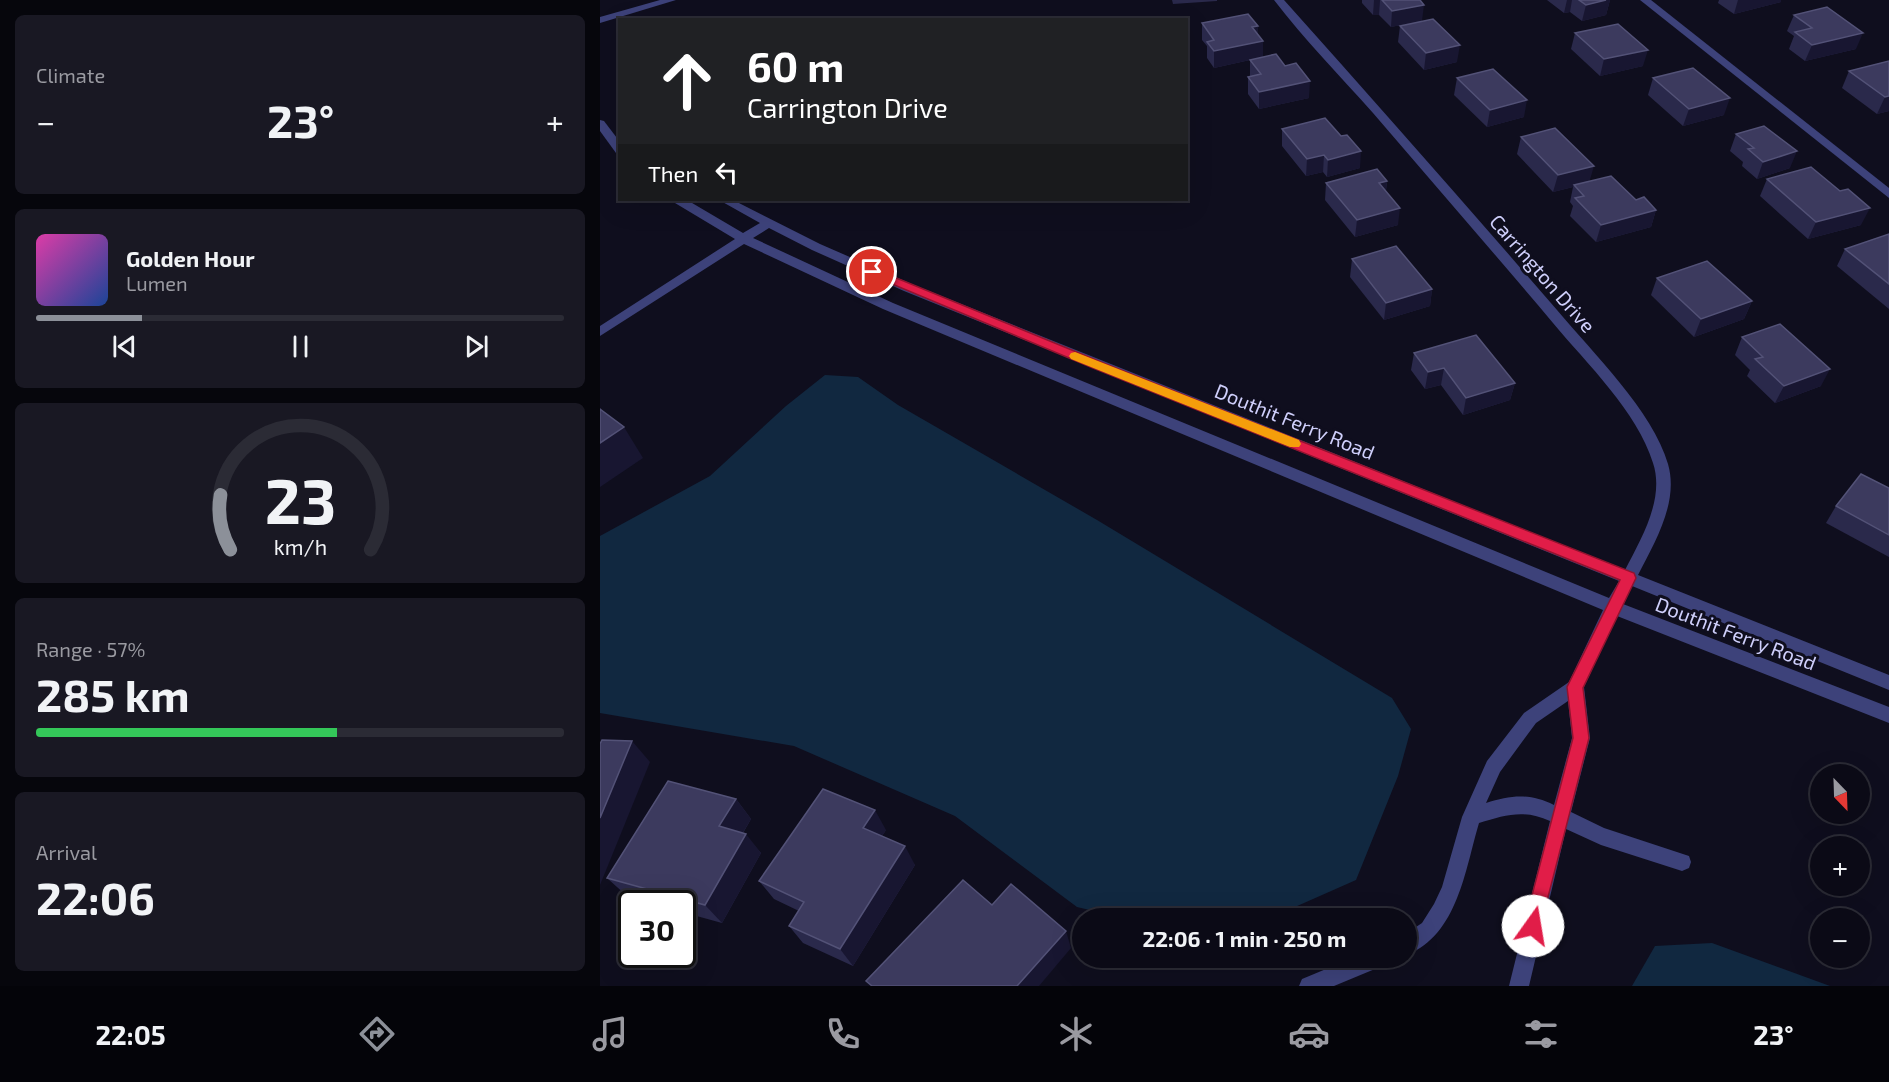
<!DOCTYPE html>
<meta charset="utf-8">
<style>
:root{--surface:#0b0a16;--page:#191823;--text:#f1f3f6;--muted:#9a9aa1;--line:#2b2b35;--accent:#8c9099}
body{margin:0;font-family:"Exo 2",sans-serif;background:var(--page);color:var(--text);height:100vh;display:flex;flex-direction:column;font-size:22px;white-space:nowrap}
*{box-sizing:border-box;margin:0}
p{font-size:20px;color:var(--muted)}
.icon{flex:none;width:33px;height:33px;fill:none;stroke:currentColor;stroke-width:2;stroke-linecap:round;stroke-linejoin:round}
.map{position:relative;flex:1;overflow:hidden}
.sheet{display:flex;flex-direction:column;gap:15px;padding:15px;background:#06060c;width:600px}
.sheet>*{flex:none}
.banner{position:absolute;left:18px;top:18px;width:570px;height:183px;border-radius:0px;box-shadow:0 6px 24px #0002,0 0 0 2px var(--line);background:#202124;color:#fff;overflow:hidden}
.needle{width:39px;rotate:157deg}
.tools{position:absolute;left:1210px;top:764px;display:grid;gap:12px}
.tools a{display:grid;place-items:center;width:60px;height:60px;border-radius:50%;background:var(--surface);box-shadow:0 6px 24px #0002,0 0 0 2px var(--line);font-size:30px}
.speed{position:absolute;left:18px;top:890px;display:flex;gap:12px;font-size:30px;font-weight:700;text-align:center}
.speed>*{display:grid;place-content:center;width:78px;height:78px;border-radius:50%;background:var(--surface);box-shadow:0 6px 24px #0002,0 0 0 2px var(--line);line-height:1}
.speed .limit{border:3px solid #111;border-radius:9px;background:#fff;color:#111}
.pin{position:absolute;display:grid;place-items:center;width:51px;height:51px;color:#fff;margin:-26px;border:3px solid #fff;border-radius:50%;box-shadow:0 2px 6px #0007}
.me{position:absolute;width:66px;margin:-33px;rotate:13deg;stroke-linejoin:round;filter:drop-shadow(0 0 4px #0008)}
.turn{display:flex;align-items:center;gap:21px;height:126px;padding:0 30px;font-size:27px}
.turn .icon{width:78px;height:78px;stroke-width:2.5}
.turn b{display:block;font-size:42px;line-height:51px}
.then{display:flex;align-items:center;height:57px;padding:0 30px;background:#0003;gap:12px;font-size:22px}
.big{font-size:45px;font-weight:700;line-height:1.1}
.sheet .widget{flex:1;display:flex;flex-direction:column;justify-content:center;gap:9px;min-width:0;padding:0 21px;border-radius:9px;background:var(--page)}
.sheet .dial{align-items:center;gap:0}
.dial svg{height:156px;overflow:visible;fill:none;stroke:var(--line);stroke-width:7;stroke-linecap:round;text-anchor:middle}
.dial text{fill:var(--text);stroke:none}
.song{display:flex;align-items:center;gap:18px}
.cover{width:72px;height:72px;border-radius:9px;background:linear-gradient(135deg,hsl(320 70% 55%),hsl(220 70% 35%))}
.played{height:6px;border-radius:3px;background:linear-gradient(90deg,var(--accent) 20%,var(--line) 20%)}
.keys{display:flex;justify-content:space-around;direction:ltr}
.heat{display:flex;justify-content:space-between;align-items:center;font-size:33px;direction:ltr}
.charge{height:9px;border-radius:4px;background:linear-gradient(90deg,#34c759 57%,var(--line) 0)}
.trip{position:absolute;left:472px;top:908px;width:345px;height:60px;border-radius:30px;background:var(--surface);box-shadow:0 6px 24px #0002,0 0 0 2px var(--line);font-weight:700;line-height:60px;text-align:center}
.tabs{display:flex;height:96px;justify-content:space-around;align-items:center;background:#040409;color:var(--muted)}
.tabs .icon{width:42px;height:42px}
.tabs .current{color:var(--accent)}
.tabs b{font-size:27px;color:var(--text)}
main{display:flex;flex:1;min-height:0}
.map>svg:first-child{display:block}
</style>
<main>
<section class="sheet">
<div class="widget"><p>Climate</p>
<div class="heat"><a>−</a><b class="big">23°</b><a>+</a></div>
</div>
<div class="widget">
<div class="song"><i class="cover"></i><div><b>Golden Hour</b><p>Lumen</p></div></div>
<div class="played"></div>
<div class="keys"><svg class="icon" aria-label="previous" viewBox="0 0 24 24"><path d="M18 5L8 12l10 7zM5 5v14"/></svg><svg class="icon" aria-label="pause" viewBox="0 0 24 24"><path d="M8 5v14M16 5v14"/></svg><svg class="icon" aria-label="next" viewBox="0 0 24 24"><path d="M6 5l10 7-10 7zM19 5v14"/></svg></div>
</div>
<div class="widget dial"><svg viewBox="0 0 100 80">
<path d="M14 69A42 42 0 1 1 86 69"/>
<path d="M14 69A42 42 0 0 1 9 41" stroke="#8c9099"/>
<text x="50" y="56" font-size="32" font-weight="700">23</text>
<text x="50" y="72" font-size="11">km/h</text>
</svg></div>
<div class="widget"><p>Range · 57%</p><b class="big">285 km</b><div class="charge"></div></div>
<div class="widget"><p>Arrival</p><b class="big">22:06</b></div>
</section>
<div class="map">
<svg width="1289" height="986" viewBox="0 0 1289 986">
<rect width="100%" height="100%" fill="#0f0e1e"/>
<g fill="#112840">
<polygon points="225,375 258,377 298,405 497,520 792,698 811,729 798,776 756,880 670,918 523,918 477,907 355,816 194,746 0,713 0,536 110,476 186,406"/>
<polygon points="1112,943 1230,986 1032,986 1055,946"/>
</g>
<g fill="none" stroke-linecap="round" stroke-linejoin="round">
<g fill="#3d427a" fill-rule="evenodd">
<polygon points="60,0 76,0 0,23 0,17"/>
<path d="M674,0H684C776,103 867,206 957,310C992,352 1053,411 1068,464C1079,502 1055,542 1038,575L1289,675V690L1032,586L1023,604L1289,707V723L1017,616L984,687L990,738L971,812L1004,828L1089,856L1091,862L1089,868L1082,871L1001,845L966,829L929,986H909L950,821C924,809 905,815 879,823C865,870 858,934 807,955V933L822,923L834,904L842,887L862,817L887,761L924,713L969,682L1003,610L283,309L144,244L0,336V326L135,239L75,203L73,200H87L143,233L160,223L119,200H133L220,244L314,285L1025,570C1041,539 1065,499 1053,463C1037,411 987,364 953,323C894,253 833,183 773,113C740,76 704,39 674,0ZM169,228L212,250L304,291L1019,581L1009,598L293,303L153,238ZM968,701L972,738L954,805C930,793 911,795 886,803L900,772L936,723Z"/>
<polygon points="1040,0 1051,0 1289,188 1289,198"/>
<polygon points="0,120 4,121 20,142 20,154 16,153 0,131"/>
<polygon points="755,957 790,957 787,964 734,986 699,986 702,979"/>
</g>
</g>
<g fill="#2a294b">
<polygon points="572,0 617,0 617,1 573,4"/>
<polygon points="762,0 820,0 822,21 857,62 824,70 798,42 800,26 820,21 791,27 779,15 773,15 762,3"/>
<polygon points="947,0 1010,0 1006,15 982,21 970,12 964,13"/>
<polygon points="1119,0 1181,0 1181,2 1134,14 1118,3"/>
<polygon points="1194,15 1256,49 1205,61 1189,49 1194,36 1187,31"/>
<polygon points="602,23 658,26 658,35 663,57 709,98 659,109 648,94 648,77 650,77 650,60 614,68 607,58 607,46 602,40"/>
<polygon points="975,33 1043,66 1000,76 971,49"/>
<polygon points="1289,61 1289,111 1277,114 1242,88 1249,71"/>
<polygon points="857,78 924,117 887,127 854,95"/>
<polygon points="1053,78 1124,115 1083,126 1048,95"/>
<polygon points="682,129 760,168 727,177 723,172 706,176 682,146"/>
<polygon points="1136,134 1190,168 1157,179 1142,166 1143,162 1130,151"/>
<polygon points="921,137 989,181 1036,200 1056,210 1051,227 996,242 970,216 973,206 970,202 973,187 953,192 917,154"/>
<polygon points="1167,179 1240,191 1261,225 1208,239 1160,196"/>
<polygon points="787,181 786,191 798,225 755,237 725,200 726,183"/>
<polygon points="1289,234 1289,309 1237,266 1245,249"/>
<polygon points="752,259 832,289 830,306 784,320 750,277"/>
<polygon points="1057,278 1152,301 1144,319 1094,337 1051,295"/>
<polygon points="1142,337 1221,386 1175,403 1147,376 1150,370 1135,355"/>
<polygon points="814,353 915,383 910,400 863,415 841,385 825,389 811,370"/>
<polygon points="1289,488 1289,557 1226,523 1236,506"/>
<polygon points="136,799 151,819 143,833 161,853 122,923 82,912 82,903 51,903 27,896 7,878"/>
<polygon points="286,830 282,836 315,865 253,966 203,943 189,926 199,911 174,899 159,881"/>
</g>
<g fill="#181631">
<polygon points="774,0 780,0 779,15 773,15"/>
<polygon points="967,0 972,0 970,12 964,13"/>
<polygon points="1006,0 1010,0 1006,15 982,21 986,5"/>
<polygon points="1138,0 1181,0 1181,2 1134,14"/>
<polygon points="824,5 822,21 791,27 792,11"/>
<polygon points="658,26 658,42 663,41 663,57 614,68 614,51 652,27"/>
<polygon points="1263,33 1256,49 1205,61 1212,45"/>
<polygon points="860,45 857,62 824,70 826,53"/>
<polygon points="1048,50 1043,66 1000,76 1004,59"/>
<polygon points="710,81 709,98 659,109 659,92"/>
<polygon points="1289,96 1289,111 1277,114 1285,97"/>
<polygon points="1130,98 1124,115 1083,126 1089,109"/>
<polygon points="927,100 924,117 887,127 890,110"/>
<polygon points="761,151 760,168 727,177 728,160"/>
<polygon points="1197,151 1190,168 1157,179 1163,162"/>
<polygon points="724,155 723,172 706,176 707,159"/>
<polygon points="994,166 989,183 974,185 973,187 953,192 958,175"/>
<polygon points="787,181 785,198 779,183"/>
<polygon points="800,208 798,225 755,237 757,220"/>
<polygon points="1270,208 1261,225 1208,239 1216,222"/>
<polygon points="1056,210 1051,227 996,242 1001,225"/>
<polygon points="832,289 830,306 784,320 786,303"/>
<polygon points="1152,301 1144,319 1094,337 1101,319"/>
<polygon points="844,368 841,385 825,389 828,372"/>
<polygon points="1230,369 1221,386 1175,403 1184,386"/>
<polygon points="915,383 910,400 863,415 866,398"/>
<polygon points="24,427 43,458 0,487 0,443"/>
<polygon points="32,741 50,762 0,885 0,818"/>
<polygon points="136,799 151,819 135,846 119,826"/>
<polygon points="275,810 286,830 275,847 263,828"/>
<polygon points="146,834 161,853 122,923 105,905"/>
<polygon points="305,846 315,865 253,966 240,949"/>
<polygon points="466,931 471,948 439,986 417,986"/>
</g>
<g fill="#3c3a5e" stroke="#535277" stroke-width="1.5">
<polygon points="782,0 820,0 824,5 792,11"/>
<polygon points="979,0 1006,0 986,5"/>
<polygon points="1227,7 1263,33 1212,45 1195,32 1212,28 1194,15"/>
<polygon points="648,14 658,26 652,27 663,41 614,51 607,42 614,40 602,23"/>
<polygon points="833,19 860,45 826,53 800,26"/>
<polygon points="1018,24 1048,50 1004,59 975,33"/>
<polygon points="676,54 685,66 696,63 710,81 659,92 648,77 661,74 650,60"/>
<polygon points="1289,61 1289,96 1285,97 1249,71"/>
<polygon points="1093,68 1130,98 1089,109 1053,78"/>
<polygon points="893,69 927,100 890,110 857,78"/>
<polygon points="725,118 741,136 747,135 761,151 728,160 724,155 707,159 682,129"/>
<polygon points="1164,126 1197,151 1163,162 1148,149 1154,148 1136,134"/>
<polygon points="955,128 994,166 958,175 921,137"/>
<polygon points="1211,167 1240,191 1248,189 1270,208 1216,222 1167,179"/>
<polygon points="777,169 787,181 779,183 800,208 757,220 726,183"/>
<polygon points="1011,176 1036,200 1044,197 1056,210 1001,225 975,198 984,196 974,185"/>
<polygon points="1289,234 1289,284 1245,249"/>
<polygon points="796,246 832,289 786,303 752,259"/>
<polygon points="1107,261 1152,301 1101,319 1057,278"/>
<polygon points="1180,324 1230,369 1184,386 1155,359 1163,357 1142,337"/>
<polygon points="876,335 915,383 866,398 844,368 828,372 814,353"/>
<polygon points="0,409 24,427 0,443"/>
<polygon points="1261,474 1289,488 1289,535 1236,506"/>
<polygon points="2,740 32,741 0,818 0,744"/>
<polygon points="68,781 136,799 119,826 146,834 105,905 7,878"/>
<polygon points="223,789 275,810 263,828 305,846 240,949 189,926 204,902 159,881"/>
<polygon points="363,880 392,905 411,884 466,931 417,986 272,986 266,981"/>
</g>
<polygon fill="#e11d48" stroke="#92132f" stroke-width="1.5" points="272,268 501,362 1034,573 1036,578 983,688 989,738 939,932 933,935 927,932 924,926 973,738 967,687 1020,580 493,368 268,274 268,269"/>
<polygon fill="#f59e0b" points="475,352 699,440 701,444 699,447 690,447 471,359 469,356 471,353"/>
<g text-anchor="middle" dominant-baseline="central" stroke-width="6" stroke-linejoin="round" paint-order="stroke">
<g font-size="20" fill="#cfcffb" stroke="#0f0e1e">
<text transform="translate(943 273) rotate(49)">Carrington Drive</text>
<text transform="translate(695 421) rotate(22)">Douthit Ferry Road</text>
<text transform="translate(1136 633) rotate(21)">Douthit Ferry Road</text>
</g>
</g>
</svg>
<div class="tools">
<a><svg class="needle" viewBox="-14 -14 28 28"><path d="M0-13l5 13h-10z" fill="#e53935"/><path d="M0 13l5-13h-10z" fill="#9a9aa1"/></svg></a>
<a>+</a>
<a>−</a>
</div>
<div class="speed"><div class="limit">30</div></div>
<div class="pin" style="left:272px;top:272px;background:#d93025"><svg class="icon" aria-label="arrive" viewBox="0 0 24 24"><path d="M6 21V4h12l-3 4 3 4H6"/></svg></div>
<svg class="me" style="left:933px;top:926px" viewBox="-20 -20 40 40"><circle r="19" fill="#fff"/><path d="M0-13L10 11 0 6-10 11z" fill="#e11d48"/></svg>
<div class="trip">22:06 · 1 min · 250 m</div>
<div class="banner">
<div class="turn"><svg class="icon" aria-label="ahead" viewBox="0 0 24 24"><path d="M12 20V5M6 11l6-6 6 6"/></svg><div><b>60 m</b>Carrington Drive</div></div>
<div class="then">Then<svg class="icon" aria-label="left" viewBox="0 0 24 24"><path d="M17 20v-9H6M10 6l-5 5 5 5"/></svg></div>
</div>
</div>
</main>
<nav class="tabs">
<b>22:05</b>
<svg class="icon current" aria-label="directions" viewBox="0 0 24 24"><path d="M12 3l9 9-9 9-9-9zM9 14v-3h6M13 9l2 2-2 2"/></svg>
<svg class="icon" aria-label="music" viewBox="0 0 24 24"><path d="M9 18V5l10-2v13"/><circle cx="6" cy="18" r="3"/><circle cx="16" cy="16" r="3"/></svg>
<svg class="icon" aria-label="phone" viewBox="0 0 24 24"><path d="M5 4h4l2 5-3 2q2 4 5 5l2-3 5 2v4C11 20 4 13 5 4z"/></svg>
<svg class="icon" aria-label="climate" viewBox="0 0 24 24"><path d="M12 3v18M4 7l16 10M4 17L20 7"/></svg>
<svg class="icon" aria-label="car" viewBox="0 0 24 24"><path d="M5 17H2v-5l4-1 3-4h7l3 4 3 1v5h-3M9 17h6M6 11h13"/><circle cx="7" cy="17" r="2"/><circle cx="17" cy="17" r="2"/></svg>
<svg class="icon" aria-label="filters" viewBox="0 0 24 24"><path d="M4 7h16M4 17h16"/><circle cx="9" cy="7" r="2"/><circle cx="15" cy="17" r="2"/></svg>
<b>23°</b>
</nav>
